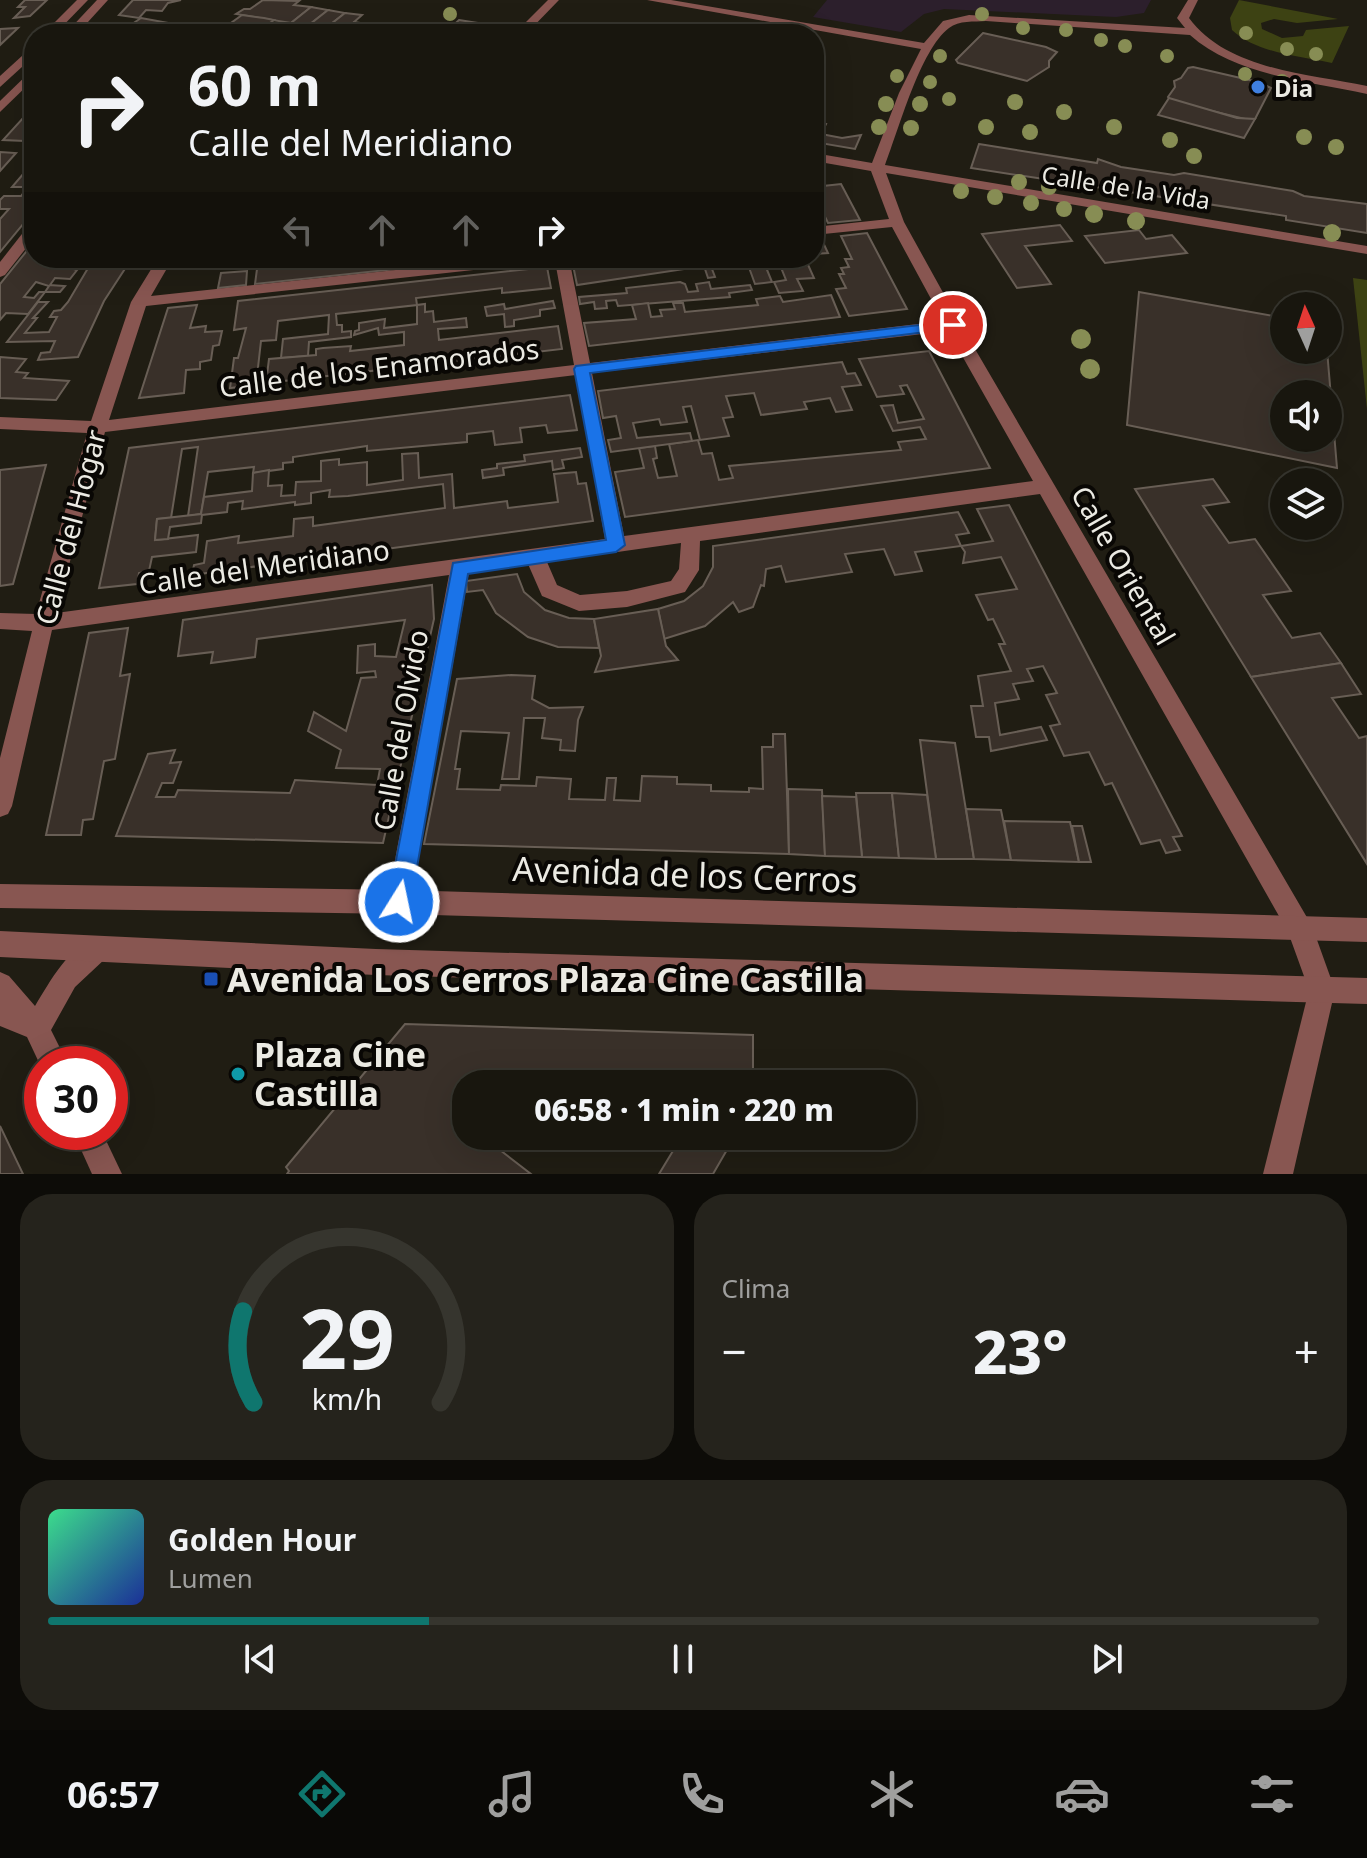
<!DOCTYPE html>
<html lang="es">
<meta charset="utf-8">
<style>
:root{--surface:#18160e;--page:#25231c;--text:#f1f3f6;--muted:#9f9f9e;--line:#36352e;--accent:#0f766e}
body{margin:0;font-family:"Noto Sans",sans-serif;background:var(--page);color:var(--text);height:100vh;display:flex;flex-direction:column;font-size:30px;white-space:nowrap}
*{box-sizing:border-box;margin:0}
p{font-size:26px;color:var(--muted)}
.icon{flex:none;width:44px;height:44px;fill:none;stroke:currentColor;stroke-width:2;stroke-linecap:round;stroke-linejoin:round}
.map{position:relative;height:1174px;overflow:hidden}
.panel{display:flex;flex-direction:column;gap:20px;padding:20px;background:#0d0c08;flex:1}
.panel>*{flex:none}
.guide{position:absolute;left:24px;top:24px;width:800px;height:244px;border-radius:32px;box-shadow:0 8px 32px #0002,0 0 0 2px var(--line);background:#18160e;color:var(--text);overflow:hidden}
.needle{width:52px;rotate:357deg}
.controls{position:absolute;left:1270px;top:292px;display:grid;gap:16px}
.controls a{display:grid;place-items:center;width:72px;height:72px;border-radius:50%;background:var(--surface);box-shadow:0 8px 32px #0002,0 0 0 2px var(--line);font-size:40px}
.speed{position:absolute;left:24px;top:1046px;display:flex;gap:16px;font-size:40px;font-weight:700;text-align:center}
.speed>*{display:grid;place-content:center;width:104px;height:104px;border-radius:50%;background:var(--surface);box-shadow:0 8px 32px #0002,0 0 0 2px var(--line);line-height:1}
.speed .limit{border:12px solid #d22;background:#fff;color:#111}
.pin{position:absolute;display:grid;place-items:center;width:68px;height:68px;color:#fff;margin:-34px;border:4px solid #fff;border-radius:50%;box-shadow:0 2px 8px #0007}
.me{position:absolute;width:88px;margin:-44px;rotate:10deg;stroke-linejoin:round;filter:drop-shadow(0 0 6px #0008)}
.turn{display:flex;align-items:center;gap:28px;height:168px;padding:0 32px;font-size:36px}
.turn .icon{width:104px;height:104px;stroke-width:2.5}
.turn b{display:block;font-size:56px;line-height:68px}
.lanes{display:flex;align-items:center;height:76px;padding:0 32px;background:#0003;justify-content:center;gap:40px;direction:ltr}
.lanes .off{opacity:.35}
.big{font-size:60px;font-weight:800;line-height:1.1}
.panel .widget{flex:1;display:flex;flex-direction:column;justify-content:center;gap:12px;min-width:0;padding:0 28px;border-radius:32px;background:var(--page)}
.panel .dial{align-items:center;gap:0}
.dial svg{height:208px;overflow:visible;fill:none;stroke:var(--line);stroke-width:7;stroke-linecap:round;text-anchor:middle}
.dial text{fill:var(--text);stroke:none}
.song{display:flex;align-items:center;gap:24px}
.cover{width:96px;height:96px;border-radius:12px;background:linear-gradient(135deg,hsl(150 70% 55%),hsl(230 70% 35%))}
.played{height:8px;border-radius:4px;background:linear-gradient(90deg,var(--accent) 30%,var(--line) 30%)}
.keys{display:flex;justify-content:space-around;direction:ltr}
.heat{display:flex;justify-content:space-between;align-items:center;font-size:44px;direction:ltr}
.panel .tiles{flex:1;display:grid;gap:20px;grid-template-columns:1fr 1fr}
.widget:last-child{grid-column:span 2}
.trip{position:absolute;left:452px;top:1070px;width:464px;height:80px;border-radius:32px;background:var(--surface);box-shadow:0 8px 32px #0002,0 0 0 2px var(--line);font-weight:800;line-height:80px;text-align:center}
.dock{display:flex;height:128px;justify-content:space-around;align-items:center;background:#0a0906;color:var(--muted)}
.dock .icon{width:56px;height:56px}
.dock .selected{color:var(--accent)}
.dock b{font-size:36px;color:var(--text)}
.map>svg:first-child{display:block}
</style>
<div class="map">
<svg width="1367" height="1174" viewBox="0 0 1367 1174">
<rect width="100%" height="100%" fill="#201d13"/>
<polygon fill="#2c1f2c" points="827,0 1151,0 1144,13 1116,17 944,9 924,14 901,32 813,17"/>
<g fill="#3d4213">
<path d="M1239,0L1338,19L1297,23L1274,19L1261,23L1262,29L1282,38L1303,36L1306,30L1349,26L1332,63C1300,56 1256,53 1232,30L1230,18Z"/>
<polygon points="1353,278 1367,280 1367,409"/>
</g>
<g fill="#393029" stroke="#685e55" stroke-width="2" fill-rule="evenodd">
<polygon points="25,0 47,0 30,16 14,18 25,7 18,7"/>
<polygon points="133,0 181,0 168,3 162,11 146,10 139,18 119,15"/>
<polygon points="263,0 299,1 294,5 311,7 291,23 236,14 244,9 250,9"/>
<polygon points="311,7 328,10 309,25 291,23"/>
<polygon points="328,10 345,13 326,28 309,25"/>
<polygon points="345,13 362,15 344,31 326,28"/>
<polygon points="242,15 264,18 274,20 263,28 231,23"/>
<polygon points="141,18 174,24 159,34 125,29"/>
<polygon points="459,20 484,24 475,34 444,34"/>
<polygon points="354,22 392,28 385,34 344,31"/>
<polygon points="231,23 263,28 255,34 219,32"/>
<polygon points="18,28 0,45 0,29"/>
<polygon points="392,28 431,34 385,34"/>
<polygon points="983,33 1046,47 1057,52 1049,61 1049,67 1027,81 958,63 956,60"/>
<polygon points="1193,67 1258,82 1271,88 1255,119 1249,120 1171,101 1168,97 1175,87 1174,81 1181,78 1188,68"/>
<polygon points="1169,98 1237,118 1255,119 1244,138 1158,115"/>
<polygon points="34,106 34,131 25,141 3,140"/>
<polygon points="814,122 826,124 821,134 842,138 861,135 855,149 814,142"/>
<polygon points="979,144 1097,163 1098,159 1121,167 1174,175 1184,173 1293,191 1304,196 1367,204 1367,233 1286,220 1286,216 971,168"/>
<polygon points="0,152 16,153 0,171"/>
<polygon points="24,173 34,173 34,211 0,252 0,219 9,209 0,209 0,200 4,196 21,196 28,187 12,187"/>
<polygon points="841,184 860,220 828,223 814,194 814,187"/>
<polygon points="1060,225 1072,241 1025,246 1051,284 1017,288 982,234"/>
<polygon points="1139,230 1146,239 1172,235 1187,253 1105,263 1085,236"/>
<polygon points="867,233 907,309 849,316 836,289 846,288 839,274 844,274 841,268 849,267 845,259 852,259 841,236"/>
<polygon points="821,238 828,253 814,254 814,239"/>
<polygon points="34,242 34,258 81,258 73,269 77,270 70,279 55,278 50,285 65,286 60,292 45,292 49,286 36,282 24,297 34,298 39,292 45,292 28,314 6,313 0,320 0,284"/>
<polygon points="94,258 132,258 104,301 78,357 38,360 41,353 50,352 55,341 7,342 38,302 48,302 33,318 37,318 25,333 49,332 57,317 50,317 54,311 61,310 68,302"/>
<polygon points="196,258 230,258 226,264 193,262"/>
<polygon points="302,258 316,258 316,262 358,258 444,258 447,263 453,263 255,284 257,269 301,264"/>
<polygon points="634,258 780,258 763,260 772,282 755,284 747,262 719,265 721,268 712,269 715,277 708,278 704,266 577,285 573,265"/>
<polygon points="787,258 805,258 814,278 797,279 803,291 779,293 774,282 786,280 780,265 790,264"/>
<polygon points="547,267 551,288 502,293 502,288 416,298 417,305 336,314 337,325 342,325 342,332 351,331 351,337 309,342 308,356 281,358 283,339 328,334 329,315 278,321 276,340 261,341 256,385 230,388 234,358 238,358 246,328 234,330 238,301"/>
<polygon points="247,271 246,285 218,288 221,273"/>
<polygon points="680,282 685,284 688,292 698,291 696,284 709,282 711,289 750,285 752,290 729,293 730,297 618,306 616,300 606,301 607,308 595,309 594,302 580,304 579,297 627,293 626,288"/>
<path d="M1139,292L1284,318V350H1327L1337,468L1127,425ZM1284,394H1328V438H1284Z"/>
<polygon points="831,295 840,317 589,346 584,323 636,319 632,305 648,303 651,317 662,316 660,310 675,309 673,303 683,303 685,312 758,305 756,299 780,296 783,302"/>
<polygon points="553,301 555,308 540,310 540,316 514,320 514,326 505,327 504,314 487,316 485,307 504,304 505,309"/>
<polygon points="425,304 425,312 433,311 434,322 466,318 467,327 438,329 439,340 558,326 562,349 266,383 269,359 316,355 316,349 323,348 351,346 350,351 404,345 404,332 379,335 378,328 354,335 355,331 359,330 359,323 385,319 384,328 417,324 417,305"/>
<polygon points="197,305 190,328 206,326 205,332 222,331 219,345 213,346 211,360 200,362 200,369 186,370 184,393 139,398 168,308"/>
<polygon points="929,351 990,468 625,517 615,472 644,468 639,448 655,446 657,458 653,459 658,478 677,476 669,444 698,440 702,454 712,453 719,480 733,478 729,466 901,450 898,442 926,439 920,427 893,431 881,406 893,405 898,423 924,419 907,385 900,386 904,394 877,397 859,359"/>
<polygon points="0,357 26,359 16,372 28,373 24,378 69,381 56,400 0,398"/>
<polygon points="842,362 847,374 855,373 861,385 842,387 852,410 836,412 830,398 804,402 807,409 761,415 754,393 726,396 733,417 723,418 729,436 700,440 691,406 683,407 687,422 661,425 659,419 633,423 637,438 690,433 692,441 611,452 608,440 621,438 616,416 603,418 598,391"/>
<polygon points="570,395 577,430 548,433 546,425 520,428 522,442 495,445 493,431 467,434 467,442 367,451 367,446 293,457 293,462 283,463 283,469 253,473 254,467 208,472 201,514 188,516 198,447 182,449 171,518 157,519 155,540 198,535 196,552 152,557 149,571 139,573 137,584 99,588 129,448"/>
<polygon points="580,448 582,457 562,460 564,468 553,470 552,461 503,468 504,475 483,478 482,470 497,468 497,464 525,461 524,455"/>
<polygon points="418,453 419,478 452,474 454,508 507,501 508,508 558,502 554,474 576,472 578,484 586,483 593,521 192,575 194,565 204,563 207,541 239,536 238,543 293,536 294,519 313,517 313,526 445,508 443,484 348,496 329,497 330,490 311,493 311,503 295,505 295,502 242,509 243,501 228,503 227,512 202,515 201,523 170,527 168,539 155,540 157,519 201,514 204,497 252,491 253,473 269,470 268,486 282,485 281,496 295,495 296,482 321,481 321,461 339,459 339,465 367,462 367,485 403,480 402,454"/>
<polygon points="46,465 13,584 0,586 0,470"/>
<polygon points="1213,479 1229,502 1203,506 1229,543 1255,539 1291,591 1263,595 1292,638 1320,633 1341,663 1251,677 1135,489"/>
<polygon points="1009,505 1182,836 1173,837 1180,850 1166,853 1160,840 1141,844 1112,783 1105,785 1089,752 1064,756 1050,726 1060,724 1046,695 1057,693 1043,666 1027,669 1033,681 1013,684 1019,699 995,703 1000,735 1041,727 1047,740 991,751 989,737 976,737 971,706 983,706 978,676 1011,671 999,644 1005,644 993,619 988,620 976,595 1017,589 1001,557 963,563 965,552 961,546 993,541 977,509"/>
<polygon points="958,512 969,533 956,535 961,546 915,552 922,571 895,575 884,549 845,554 852,572 786,582 781,566 766,569 764,586 761,585 753,607 739,612 733,602 705,626 664,639 658,609 684,601 703,586 713,567 713,546"/>
<polygon points="517,574 524,592 545,610 569,618 594,619 599,648 558,647 528,637 496,613 483,590 467,592 466,581"/>
<polygon points="432,585 434,619 383,843 116,836 148,754 175,750 170,763 181,762 173,783 162,783 156,797 175,797 178,790 290,793 295,780 377,785 380,769 336,768 341,750 308,731 314,712 346,731 361,678 376,677 375,671 357,673 358,646 375,644 375,656 396,657 405,620 257,639 255,657 211,663 213,652 178,656 183,620"/>
<polygon points="658,609 666,646 678,660 595,672 601,656 594,619"/>
<polygon points="128,628 120,676 130,674 115,759 104,761 93,819 83,820 81,835 46,835 89,633"/>
<polygon points="1341,663 1361,694 1332,698 1359,738 1367,736 1367,864 1251,677"/>
<polygon points="511,675 535,676 532,699 549,708 583,707 578,720 575,751 560,750 561,740 542,738 545,718 524,718 519,779 502,779 509,733 461,731 455,769 460,769 457,789 500,790 501,785 536,786 537,777 571,779 569,799 605,800 607,778 616,778 614,800 640,801 642,776 677,777 677,784 711,785 711,791 749,792 749,788 763,789 762,747 773,747 773,734 785,734 789,854 424,844 457,679"/>
<polygon points="920,740 955,743 974,859 936,859"/>
<polygon points="788,789 822,790 825,856 789,854"/>
<polygon points="856,793 892,793 899,858 862,857"/>
<polygon points="892,793 927,795 936,859 899,858"/>
<polygon points="822,796 856,797 862,857 825,856"/>
<polygon points="966,809 1001,810 1011,860 974,859"/>
<polygon points="1004,821 1070,822 1079,862 1011,860"/>
<polygon points="1072,826 1082,826 1091,862 1079,862"/>
<polygon points="405,1024 753,1035 753,1084 466,1084 466,1136 482,1136 531,1174 287,1174 289,1171 286,1167"/>
<polygon points="0,1126 23,1174 0,1174"/>
<polygon points="682,1136 735,1136 713,1174 659,1174"/>
</g>
<g fill="none" stroke-linecap="round" stroke-linejoin="round">
<g fill="#885651" fill-rule="evenodd">
<polygon points="548,0 559,0 526,34 514,34"/>
<path d="M647,0H671L924,43L943,21L969,15L1185,28L1177,18L1188,0H1198L1189,18C1227,70 1309,74 1367,86V94C1309,81 1236,76 1190,35L986,21C974,22 959,20 949,28C920,50 899,129 885,165L1367,246V254L886,173L904,222L961,325L1312,926L1335,990L1293,1174H1263L1309,990L1288,932L1040,494L700,541L699,570L685,592L627,607L579,611L542,596L528,564L469,572L411,902L408,910L399,914L390,910L387,902L449,575L52,630L12,806L8,814L0,817V758L32,631L0,629V613L36,614L87,433L0,429V417L91,421L131,302L158,258H173L151,296L509,258H569L590,363L943,321L892,227L814,235V227L889,219L871,171L814,161V153L872,163L899,93L921,49ZM555,261L574,365L109,420L146,306ZM948,331L1033,481L624,536L592,373ZM576,375L605,539L56,613L105,432ZM681,543L679,569L671,581L627,591L580,595L557,585L547,562Z"/>
<polygon points="34,224 34,238 5,275 0,277 0,262 29,225"/>
<path d="M97,936L106,940L110,949L106,958L75,987L51,1030L68,1064H42V1069L27,1037L0,1026V972L9,976L35,1006C51,980 67,949 97,936Z"/>
<polygon points="73,1132 102,1132 122,1174 92,1174"/>
</g>
<g fill="#885651" fill-rule="evenodd">
<polygon points="77,0 88,0 55,34 43,34"/>
<polygon points="97,0 108,0 77,34 65,34"/>
<polygon points="34,45 34,56 0,87 0,76"/>
<polygon points="34,68 34,79 0,112 0,101"/>
<polygon points="0,884 399,890 1367,918 1367,942 399,914 0,908"/>
<polygon points="0,931 376,949 1367,978 1367,1004 376,975 0,957"/>
</g>
</g>
<g fill="#878d54">
<circle cx="450" cy="14" r="7"/>
<circle cx="982" cy="14" r="7"/>
<circle cx="1023" cy="28" r="7"/>
<circle cx="1066" cy="30" r="7"/>
<circle cx="1246" cy="33" r="7"/>
<circle cx="1101" cy="40" r="7"/>
<circle cx="1125" cy="46" r="7"/>
<circle cx="1287" cy="49" r="7"/>
<circle cx="1316" cy="54" r="7"/>
<circle cx="940" cy="56" r="7"/>
<circle cx="1167" cy="56" r="7"/>
<circle cx="1245" cy="74" r="7"/>
<circle cx="897" cy="76" r="7"/>
<circle cx="1282" cy="81" r="7"/>
<circle cx="930" cy="82" r="7"/>
<circle cx="949" cy="99" r="7"/>
<circle cx="1015" cy="102" r="8"/>
<circle cx="886" cy="104" r="8"/>
<circle cx="920" cy="104" r="8"/>
<circle cx="1064" cy="112" r="8"/>
<circle cx="879" cy="127" r="8"/>
<circle cx="986" cy="127" r="8"/>
<circle cx="1114" cy="127" r="8"/>
<circle cx="911" cy="128" r="8"/>
<circle cx="1030" cy="132" r="8"/>
<circle cx="1304" cy="137" r="8"/>
<circle cx="1170" cy="140" r="8"/>
<circle cx="1336" cy="147" r="8"/>
<circle cx="1194" cy="156" r="8"/>
<circle cx="1019" cy="182" r="8"/>
<circle cx="1049" cy="187" r="8"/>
<circle cx="961" cy="191" r="8"/>
<circle cx="995" cy="197" r="8"/>
<circle cx="1031" cy="203" r="8"/>
<circle cx="1064" cy="209" r="8"/>
<circle cx="1094" cy="214" r="9"/>
<circle cx="1136" cy="221" r="9"/>
<circle cx="1332" cy="233" r="9"/>
<circle cx="1081" cy="339" r="10"/>
<circle cx="1090" cy="369" r="10"/>
</g>
<polygon fill="#1a73e8" stroke="#114b97" stroke-width="2" points="953,321 961,325 959,328 590,373 625,545 616,552 468,574 411,902 407,910 399,913 391,910 388,902 453,563 606,540 574,369 576,366"/>
<circle fill="#3f7fe0" stroke="#090704" stroke-width="3" cx="1258" cy="87" r="8"/>
<rect fill="#1a4fb4" stroke="#090704" stroke-width="3" x="203" y="971" width="16" height="16" rx="4"/>
<circle fill="#0f9aa8" stroke="#090704" stroke-width="3" cx="238" cy="1074" r="8"/>
<g text-anchor="middle" dominant-baseline="central" stroke-width="8" stroke-linejoin="round" paint-order="stroke">
<g font-size="24" font-weight="bold" fill="#ebeae3" stroke="#090704" text-anchor="start">
<text x="1274" y="87">Dia</text>
</g>
<g font-size="24" fill="#ebeae3" stroke="#090704">
<text transform="translate(1126 187) rotate(9)">Calle de la Vida</text>
</g>
<g font-size="28" fill="#ebeae3" stroke="#090704">
<text transform="translate(379 367) rotate(-7)">Calle de los Enamorados</text>
<text transform="translate(70 527) rotate(-75)">Calle del Hogar</text>
<text transform="translate(1124 565) rotate(60)">Calle Oriental</text>
<text transform="translate(264 566) rotate(-8)">Calle del Meridiano</text>
<text transform="translate(400 730) rotate(-80)">Calle del Olvido</text>
</g>
<g font-size="34" fill="#ebeae3" stroke="#090704">
<text transform="translate(685 874) rotate(2)">Avenida de los Cerros</text>
</g>
<g font-size="34" font-weight="bold" fill="#ebeae3" stroke="#090704" text-anchor="start">
<text x="227" y="979">Avenida Los Cerros Plaza Cine Castilla</text>
<text x="254" y="1054">Plaza Cine<tspan x="254" dy="39">Castilla</tspan></text>
</g>
</g>
</svg>
<div class="controls">
<a><svg class="needle" viewBox="-14 -14 28 28"><path d="M0-13l5 13h-10z" fill="#e53935"/><path d="M0 13l5-13h-10z" fill="#9f9f9e"/></svg></a>
<a><svg class="icon" aria-label="sound" viewBox="0 0 24 24"><path d="M4 9h4l5-4v14l-5-4H4zM17 9q2 3 0 6"/></svg></a>
<a><svg class="icon" aria-label="layers" viewBox="0 0 24 24"><path d="M12 4l9 5-9 5-9-5zM3 14l9 5 9-5"/></svg></a>
</div>
<div class="speed"><div class="limit">30</div></div>
<div class="pin" style="left:953px;top:325px;background:#d93025"><svg class="icon" aria-label="arrive" viewBox="0 0 24 24"><path d="M6 21V4h12l-3 4 3 4H6"/></svg></div>
<svg class="me" style="left:399px;top:902px" viewBox="-20 -20 40 40"><circle r="17" fill="#1a73e8" stroke="#fff" stroke-width="3"/><path d="M0-11L8 9 0 5-8 9z" fill="#fff"/></svg>
<div class="trip">06:58 · 1 min · 220 m</div>
<div class="guide">
<div class="turn"><svg class="icon" aria-label="right" viewBox="0 0 24 24"><path d="M7 20v-9h11M14 6l5 5-5 5"/></svg><div><b>60 m</b>Calle del Meridiano</div></div>
<div class="lanes"><svg class="icon off" aria-label="left" viewBox="0 0 24 24"><path d="M17 20v-9H6M10 6l-5 5 5 5"/></svg><svg class="icon off" aria-label="ahead" viewBox="0 0 24 24"><path d="M12 20V5M6 11l6-6 6 6"/></svg><svg class="icon off" aria-label="ahead" viewBox="0 0 24 24"><path d="M12 20V5M6 11l6-6 6 6"/></svg><svg class="icon" aria-label="right" viewBox="0 0 24 24"><path d="M7 20v-9h11M14 6l5 5-5 5"/></svg></div>
</div>
</div>
<section class="panel">
<div class="tiles">
<div class="widget dial"><svg viewBox="0 0 100 80">
<path d="M14 69A42 42 0 1 1 86 69"/>
<path d="M14 69A42 42 0 0 1 10 34" stroke="#0f766e"/>
<text x="50" y="56" font-size="32" font-weight="700">29</text>
<text x="50" y="72" font-size="11">km/h</text>
</svg></div>
<div class="widget"><p>Clima</p>
<div class="heat"><a>−</a><b class="big">23°</b><a>+</a></div>
</div>
<div class="widget">
<div class="song"><i class="cover"></i><div><b>Golden Hour</b><p>Lumen</p></div></div>
<div class="played"></div>
<div class="keys"><svg class="icon" aria-label="previous" viewBox="0 0 24 24"><path d="M18 5L8 12l10 7zM5 5v14"/></svg><svg class="icon" aria-label="pause" viewBox="0 0 24 24"><path d="M8 5v14M16 5v14"/></svg><svg class="icon" aria-label="next" viewBox="0 0 24 24"><path d="M6 5l10 7-10 7zM19 5v14"/></svg></div>
</div>
</div>
</section>
<nav class="dock">
<b>06:57</b>
<svg class="icon selected" aria-label="directions" viewBox="0 0 24 24"><path d="M12 3l9 9-9 9-9-9zM9 14v-3h6M13 9l2 2-2 2"/></svg>
<svg class="icon" aria-label="music" viewBox="0 0 24 24"><path d="M9 18V5l10-2v13"/><circle cx="6" cy="18" r="3"/><circle cx="16" cy="16" r="3"/></svg>
<svg class="icon" aria-label="phone" viewBox="0 0 24 24"><path d="M5 4h4l2 5-3 2q2 4 5 5l2-3 5 2v4C11 20 4 13 5 4z"/></svg>
<svg class="icon" aria-label="climate" viewBox="0 0 24 24"><path d="M12 3v18M4 7l16 10M4 17L20 7"/></svg>
<svg class="icon" aria-label="car" viewBox="0 0 24 24"><path d="M5 17H2v-5l4-1 3-4h7l3 4 3 1v5h-3M9 17h6M6 11h13"/><circle cx="7" cy="17" r="2"/><circle cx="17" cy="17" r="2"/></svg>
<svg class="icon" aria-label="filters" viewBox="0 0 24 24"><path d="M4 7h16M4 17h16"/><circle cx="9" cy="7" r="2"/><circle cx="15" cy="17" r="2"/></svg>
</nav>
